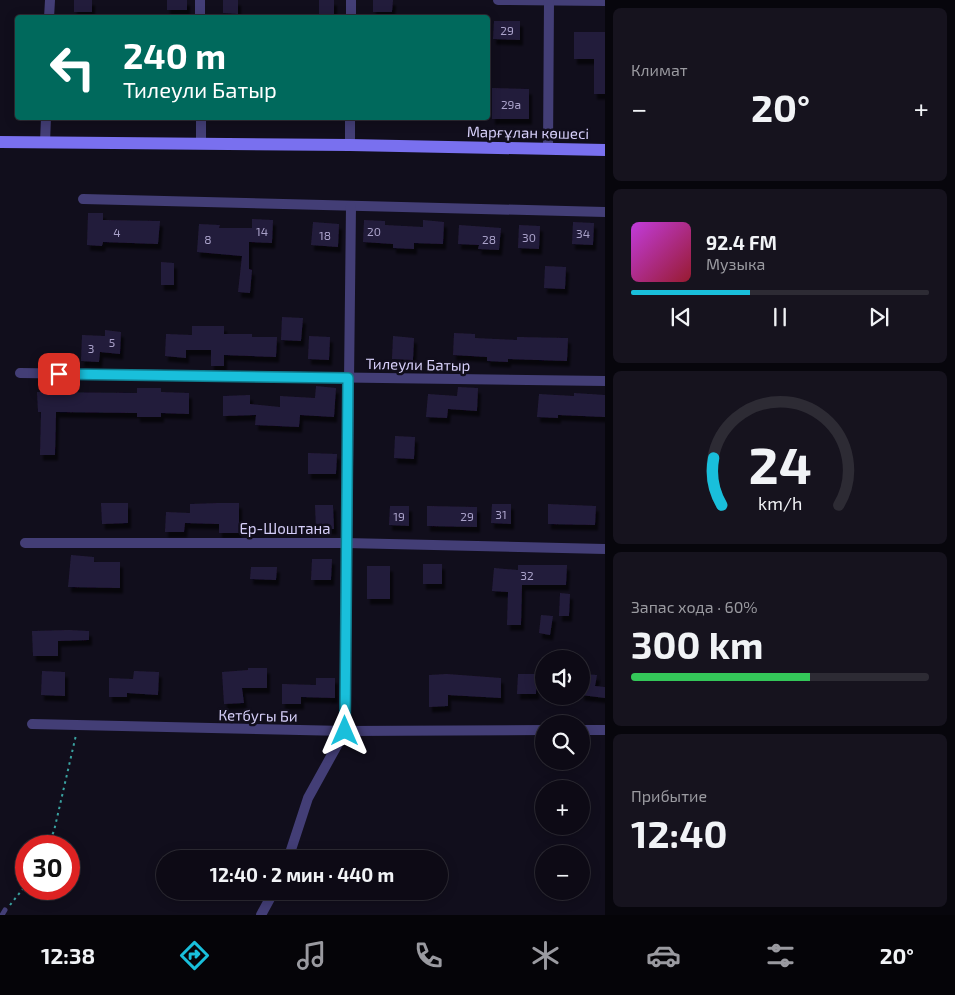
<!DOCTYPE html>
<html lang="ru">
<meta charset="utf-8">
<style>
:root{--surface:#0d0a15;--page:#16131e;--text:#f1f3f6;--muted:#9a9aa0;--line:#2d2b34;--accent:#19bfdb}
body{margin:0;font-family:"Exo 2",sans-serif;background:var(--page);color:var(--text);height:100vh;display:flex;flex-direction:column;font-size:19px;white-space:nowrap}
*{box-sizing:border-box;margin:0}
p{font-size:16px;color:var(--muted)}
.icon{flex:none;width:28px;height:28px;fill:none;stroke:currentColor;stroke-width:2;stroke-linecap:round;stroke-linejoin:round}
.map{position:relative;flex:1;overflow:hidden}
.sheet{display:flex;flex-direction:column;gap:8px;padding:8px;background:#07060c;width:350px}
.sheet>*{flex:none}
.hud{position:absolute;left:15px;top:15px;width:475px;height:105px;border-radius:5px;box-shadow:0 2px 12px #0003,0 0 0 1px var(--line);background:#00695c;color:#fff;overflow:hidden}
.tools{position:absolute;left:535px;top:650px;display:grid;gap:10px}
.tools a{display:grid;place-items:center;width:55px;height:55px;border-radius:50%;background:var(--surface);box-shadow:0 2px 12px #0003,0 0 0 1px var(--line);font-size:25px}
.speed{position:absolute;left:15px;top:835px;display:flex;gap:10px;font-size:25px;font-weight:700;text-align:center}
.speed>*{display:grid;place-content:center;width:65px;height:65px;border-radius:50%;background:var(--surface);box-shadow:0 2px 12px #0003,0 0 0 1px var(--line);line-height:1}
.speed .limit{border:8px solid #d22;background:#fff;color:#111}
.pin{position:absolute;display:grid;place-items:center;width:42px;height:42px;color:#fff;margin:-21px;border-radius:10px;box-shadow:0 2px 8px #0006}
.me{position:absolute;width:55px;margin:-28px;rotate:0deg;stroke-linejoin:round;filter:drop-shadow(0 0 4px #0008)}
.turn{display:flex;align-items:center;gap:18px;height:105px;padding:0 25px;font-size:22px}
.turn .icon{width:65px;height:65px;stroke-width:2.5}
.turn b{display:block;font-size:35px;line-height:42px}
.big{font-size:38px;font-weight:700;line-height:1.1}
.sheet .tile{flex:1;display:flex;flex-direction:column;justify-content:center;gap:8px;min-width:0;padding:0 18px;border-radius:8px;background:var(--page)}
.sheet .dial{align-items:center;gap:0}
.dial svg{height:130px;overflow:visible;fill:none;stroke:var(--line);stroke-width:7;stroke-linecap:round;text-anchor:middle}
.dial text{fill:var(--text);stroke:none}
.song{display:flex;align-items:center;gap:15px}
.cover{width:60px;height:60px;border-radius:8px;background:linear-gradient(135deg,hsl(290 70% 55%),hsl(350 70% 35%))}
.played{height:5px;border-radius:2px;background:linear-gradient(90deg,var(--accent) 40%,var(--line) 40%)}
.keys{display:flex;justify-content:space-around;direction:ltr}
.heat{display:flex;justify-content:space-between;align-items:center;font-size:28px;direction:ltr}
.charge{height:8px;border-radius:4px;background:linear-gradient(90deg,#34c759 60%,var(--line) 0)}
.trip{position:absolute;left:156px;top:850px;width:292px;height:50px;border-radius:25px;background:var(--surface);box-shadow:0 2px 12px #0003,0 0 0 1px var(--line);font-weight:700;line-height:50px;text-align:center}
.dock{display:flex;height:80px;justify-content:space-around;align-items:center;background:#050408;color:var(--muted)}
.dock .icon{width:35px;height:35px}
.dock .on{color:var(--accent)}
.dock b{font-size:22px;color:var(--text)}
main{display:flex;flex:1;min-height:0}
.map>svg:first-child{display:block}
</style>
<main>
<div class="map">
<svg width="605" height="915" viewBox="0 0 605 915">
<defs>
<filter id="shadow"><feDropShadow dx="3" dy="5.5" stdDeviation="1" flood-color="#0009"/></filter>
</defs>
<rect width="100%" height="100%" fill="#110e1c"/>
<g fill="#241c3b" filter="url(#shadow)">
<rect x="74" y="0" width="18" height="12"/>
<rect x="167" y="0" width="20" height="10"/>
<polygon points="223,0 238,0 238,14 223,13"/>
<polygon points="319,0 334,0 334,15 319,14"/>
<polygon points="373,0 393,0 392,12 373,12"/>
<polygon points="494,21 520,21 520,40 493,39"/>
<polygon points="574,32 605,32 605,94 594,94 594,59 574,59"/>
<polygon points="492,88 529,89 529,119 492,119"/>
<polygon points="88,213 103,213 103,220 160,221 158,244 103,242 102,246 87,245"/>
<polygon points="252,219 273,220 272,243 249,242 249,269 252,270 250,293 238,292 242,256 197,252 199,224 220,225 219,228 252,228"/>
<polygon points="364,220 385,221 385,225 423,227 423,220 444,222 443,244 414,243 414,249 393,248 393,244 363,242"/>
<polygon points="313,222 339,224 338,247 311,245"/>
<polygon points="573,222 594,223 593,245 572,244"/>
<polygon points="459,225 501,228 499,250 478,249 479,245 458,244"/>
<polygon points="519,225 540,226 539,249 518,248"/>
<polygon points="161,262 174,263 174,285 161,285"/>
<polygon points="545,266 566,267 565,289 544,288"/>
<polygon points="282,317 303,318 301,341 281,340"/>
<polygon points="192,326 224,326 224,334 252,334 252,337 277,337 276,357 224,355 224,366 211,366 211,350 186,350 186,358 165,356 166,334 192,335"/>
<polygon points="105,330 121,332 120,354 100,352 99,362 81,361 82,335 105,336"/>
<polygon points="454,333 475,334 475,338 517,340 517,337 568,338 567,361 508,359 508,362 487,361 487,357 453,355"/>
<polygon points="309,336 330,337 329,360 308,359"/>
<polygon points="393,336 414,338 413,360 392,359"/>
<polygon points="316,386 336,388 334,417 300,415 299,427 255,425 256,415 223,416 223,396 250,395 250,404 280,407 280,396 315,398"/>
<polygon points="458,387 478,388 477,411 448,409 447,418 426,417 428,394 457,396"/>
<polygon points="137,388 161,388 161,392 189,393 189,414 161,413 161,417 137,417 137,413 56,412 55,455 40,455 41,412 38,412 37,392 137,393"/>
<polygon points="574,393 605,395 605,417 558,415 558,418 537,417 539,394 574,396"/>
<polygon points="395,436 415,437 414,459 394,458"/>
<polygon points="308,453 337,454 336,474 308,474"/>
<polygon points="101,503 128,503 128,523 102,524"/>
<polygon points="219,503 239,503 239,533 219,533 219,524 185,523 184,532 165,532 166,512 190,513 190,504"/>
<polygon points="492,504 511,504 511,524 491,523"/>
<polygon points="548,504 596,506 595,525 548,524"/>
<polygon points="315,505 333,505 334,529 316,529"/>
<polygon points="390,506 409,506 409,526 389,525"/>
<polygon points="427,506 477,507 477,527 427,526"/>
<polygon points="71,555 94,557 94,562 120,562 120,588 68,587"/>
<polygon points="312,559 332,559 331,580 311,580"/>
<rect x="423" y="564" width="19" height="20"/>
<polygon points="518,565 567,565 566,585 522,585 521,625 507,625 508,592 492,591 494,568 518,570"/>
<rect x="367" y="566" width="23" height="33"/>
<polygon points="251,567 277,567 276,580 250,579"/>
<polygon points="560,593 570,594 569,616 559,616"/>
<polygon points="541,615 553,616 550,635 539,633"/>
<polygon points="69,630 89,631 89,640 58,641 58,656 33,656 32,631"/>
<polygon points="248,668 267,668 267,688 242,688 244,703 224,704 222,672 248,670"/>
<polygon points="42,671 65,672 65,696 41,695"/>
<polygon points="134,671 159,672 158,695 127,693 127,697 109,697 109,678 133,679"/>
<polygon points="447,674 501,678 501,698 448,695 448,706 429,707 429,675"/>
<polygon points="518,674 537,674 536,694 517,694"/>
<polygon points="584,674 597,675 595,686 605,687 605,698 581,695"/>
<polygon points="316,678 335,678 335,698 301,697 301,704 282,704 282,684 316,685"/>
</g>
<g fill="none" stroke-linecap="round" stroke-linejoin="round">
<g stroke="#3aa2a0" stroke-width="2" stroke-dasharray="2.5 4" stroke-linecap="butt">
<polyline points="47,846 54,831 76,735"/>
<polyline points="10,905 26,885"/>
</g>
<polyline stroke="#433e76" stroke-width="5" points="2,915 5,910"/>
<g stroke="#433e76" stroke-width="10">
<polyline points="200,0 200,18"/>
<polyline points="498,0 605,1"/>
<polyline points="49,18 50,0"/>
<polyline points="351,18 351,0"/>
<polyline points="201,118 201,144"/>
<polyline points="45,142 46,118"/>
<polyline points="350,145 350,118"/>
<polyline points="548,149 549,1"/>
<polyline points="83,199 605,212"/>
<polyline points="20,373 605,381"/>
<polyline points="25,543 346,543 605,549"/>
<polyline points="32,724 345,731 544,730"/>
<polyline points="581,730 605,730"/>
<polyline points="288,859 308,798 345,731 351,206"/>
<polyline points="261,915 274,891"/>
</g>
<polyline stroke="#7970ef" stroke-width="12" points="0,142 350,145 605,150"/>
</g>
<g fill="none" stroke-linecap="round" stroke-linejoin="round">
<defs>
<polyline id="route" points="59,374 348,378 345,731"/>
</defs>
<use href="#route" stroke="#107c8e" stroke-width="12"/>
<use href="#route" stroke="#19bfdb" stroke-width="9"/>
</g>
<g text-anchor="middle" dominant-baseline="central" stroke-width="5" stroke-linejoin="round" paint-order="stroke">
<g font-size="12" fill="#aaa2ca">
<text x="507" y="30">29</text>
<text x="511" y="104">29а</text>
<text x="262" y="231">14</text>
<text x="374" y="231">20</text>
<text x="117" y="232">4</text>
<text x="583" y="233">34</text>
<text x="325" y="235">18</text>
<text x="529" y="237">30</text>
<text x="208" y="239">8</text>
<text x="489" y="239">28</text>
<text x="112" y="342">5</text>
<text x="91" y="348">3</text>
<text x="501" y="514">31</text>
<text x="399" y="516">19</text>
<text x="467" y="516">29</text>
<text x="527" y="575">32</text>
</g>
<g font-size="15" fill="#d6cff9" stroke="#110e1c">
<text transform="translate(528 132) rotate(1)">Марғұлан көшесі</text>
<text transform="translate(418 364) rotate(1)">Тилеули Батыр</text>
<text x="285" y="528">Ер-Шоштана</text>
<text transform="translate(258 715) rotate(1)">Кетбугы Би</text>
</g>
</g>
</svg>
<div class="tools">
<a><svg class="icon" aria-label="sound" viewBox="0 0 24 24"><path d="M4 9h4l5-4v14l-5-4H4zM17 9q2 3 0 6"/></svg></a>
<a><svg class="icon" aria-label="search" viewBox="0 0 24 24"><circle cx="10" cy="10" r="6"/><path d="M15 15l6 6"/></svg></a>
<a>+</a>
<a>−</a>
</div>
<div class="speed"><div class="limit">30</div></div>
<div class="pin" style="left:59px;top:374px;background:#d93025"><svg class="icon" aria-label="arrive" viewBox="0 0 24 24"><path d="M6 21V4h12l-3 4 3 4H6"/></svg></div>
<svg class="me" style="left:345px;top:731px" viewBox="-20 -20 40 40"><path d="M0-17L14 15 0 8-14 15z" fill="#19bfdb" stroke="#fff" stroke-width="4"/></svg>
<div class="trip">12:40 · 2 мин · 440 m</div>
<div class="hud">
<div class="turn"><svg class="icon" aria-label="left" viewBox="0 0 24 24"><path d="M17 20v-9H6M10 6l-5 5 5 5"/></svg><div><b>240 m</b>Тилеули Батыр</div></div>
</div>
</div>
<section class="sheet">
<div class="tile"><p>Климат</p>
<div class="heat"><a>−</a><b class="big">20°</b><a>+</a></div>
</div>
<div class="tile">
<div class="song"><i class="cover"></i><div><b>92.4 FM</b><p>Музыка</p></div></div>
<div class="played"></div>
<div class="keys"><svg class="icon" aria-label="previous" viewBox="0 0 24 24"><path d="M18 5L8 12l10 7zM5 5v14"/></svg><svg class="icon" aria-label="pause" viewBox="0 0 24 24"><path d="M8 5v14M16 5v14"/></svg><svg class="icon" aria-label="next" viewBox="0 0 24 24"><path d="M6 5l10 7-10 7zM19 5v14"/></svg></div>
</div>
<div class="tile dial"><svg viewBox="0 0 100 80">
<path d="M14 69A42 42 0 1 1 86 69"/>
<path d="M14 69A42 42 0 0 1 9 40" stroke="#19bfdb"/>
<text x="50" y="56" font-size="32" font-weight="700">24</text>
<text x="50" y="72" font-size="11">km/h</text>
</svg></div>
<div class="tile"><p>Запас хода · 60%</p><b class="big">300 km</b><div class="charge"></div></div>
<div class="tile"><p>Прибытие</p><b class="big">12:40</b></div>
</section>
</main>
<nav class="dock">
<b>12:38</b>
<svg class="icon on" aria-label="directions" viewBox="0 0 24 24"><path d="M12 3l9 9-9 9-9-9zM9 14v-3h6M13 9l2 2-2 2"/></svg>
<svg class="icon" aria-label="music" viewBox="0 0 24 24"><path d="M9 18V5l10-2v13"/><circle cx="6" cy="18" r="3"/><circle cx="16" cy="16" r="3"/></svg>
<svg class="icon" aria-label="phone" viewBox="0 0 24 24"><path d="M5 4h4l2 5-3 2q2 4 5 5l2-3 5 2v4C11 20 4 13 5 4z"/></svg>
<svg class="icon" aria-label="climate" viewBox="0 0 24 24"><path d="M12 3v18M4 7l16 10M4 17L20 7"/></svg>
<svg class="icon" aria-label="car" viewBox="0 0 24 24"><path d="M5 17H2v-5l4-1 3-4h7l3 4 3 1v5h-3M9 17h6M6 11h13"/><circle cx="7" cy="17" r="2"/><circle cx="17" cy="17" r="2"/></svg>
<svg class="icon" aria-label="filters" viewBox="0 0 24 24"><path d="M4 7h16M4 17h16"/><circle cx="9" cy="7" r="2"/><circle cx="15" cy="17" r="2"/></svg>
<b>20°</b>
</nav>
